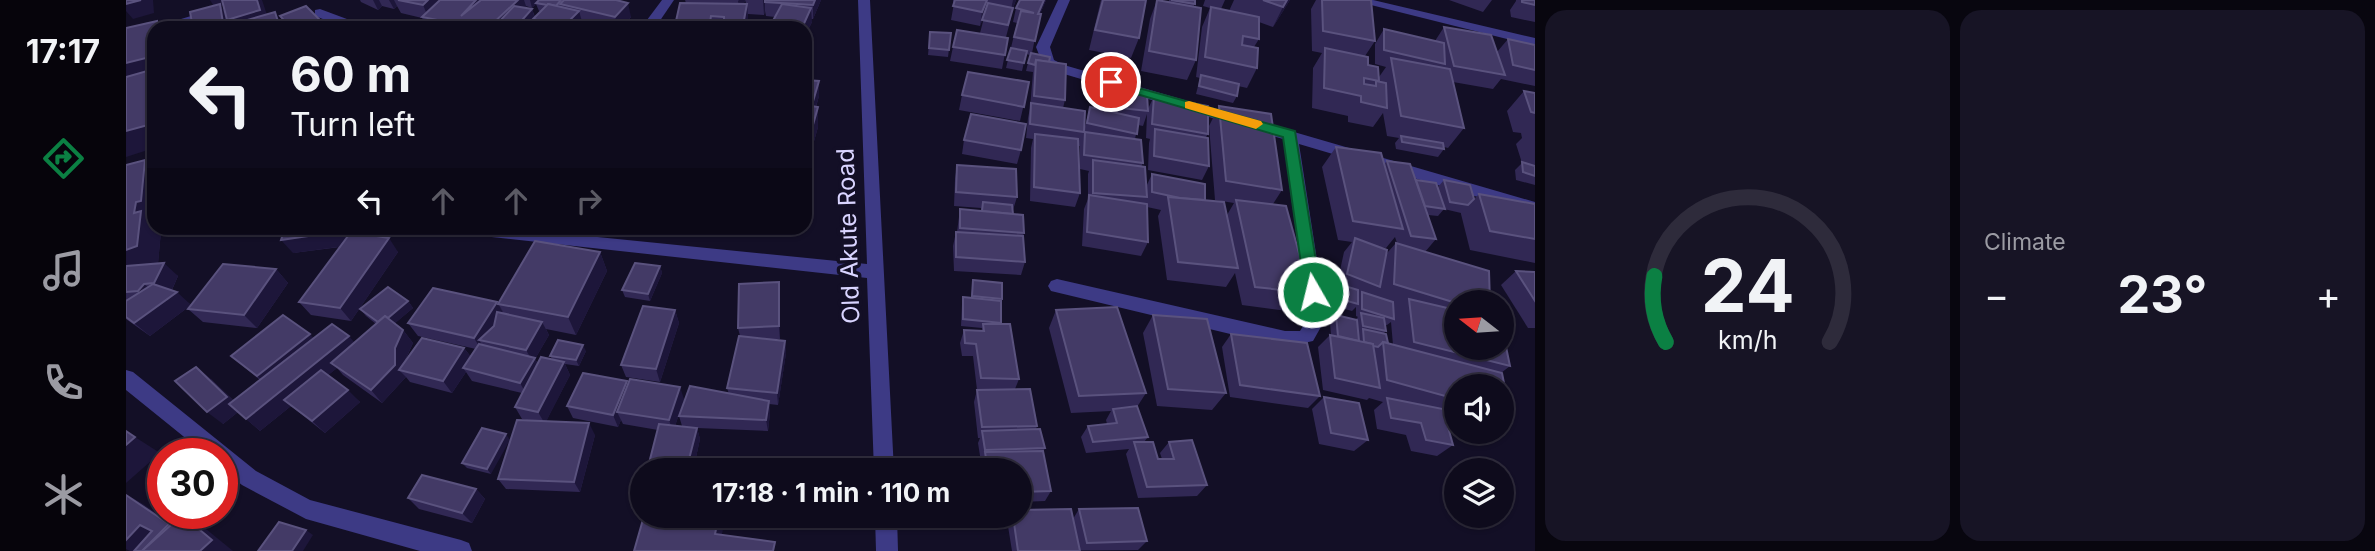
<!DOCTYPE html>
<meta charset="utf-8">
<style>
:root{--surface:#0e0b1c;--page:#171425;--text:#f1f3f6;--muted:#9b9ba3;--line:#2e2b3b;--accent:#0b8043}
body{margin:0;font-family:Inter,sans-serif;background:var(--page);color:var(--text);height:100vh;display:flex;flex-direction:column;font-size:26px;white-space:nowrap}
*{box-sizing:border-box;margin:0}
p{font-size:23px;color:var(--muted)}
.icon{flex:none;width:38px;height:38px;fill:none;stroke:currentColor;stroke-width:2;stroke-linecap:round;stroke-linejoin:round}
.map{position:relative;flex:1;overflow:hidden}
.details{display:flex;flex-direction:column;gap:10px;padding:10px;background:#08060f;width:840px}
.details>*{flex:none}
.guide{position:absolute;left:21px;top:21px;width:665px;height:214px;border-radius:21px;box-shadow:0 2px 5px #0004,0 0 0 2px var(--line);background:#0e0b1c;color:var(--text);overflow:hidden}
.needle{width:46px;rotate:287deg}
.controls{position:absolute;left:1318px;top:290px;display:grid;gap:14px}
.controls a{display:grid;place-items:center;width:70px;height:70px;border-radius:50%;background:var(--surface);box-shadow:0 2px 5px #0004,0 0 0 2px var(--line);font-size:35px}
.speed{position:absolute;left:21px;top:438px;display:flex;gap:14px;font-size:35px;font-weight:700;text-align:center}
.speed>*{display:grid;place-content:center;width:91px;height:91px;border-radius:50%;background:var(--surface);box-shadow:0 2px 5px #0004,0 0 0 2px var(--line);line-height:1}
.speed .limit{border:10px solid #d22;background:#fff;color:#111}
.pin{position:absolute;display:grid;place-items:center;width:60px;height:60px;color:#fff;margin:-30px;border:4px solid #fff;border-radius:50%;box-shadow:0 2px 7px #0007}
.me{position:absolute;width:77px;margin:-38px;rotate:352deg;stroke-linejoin:round;filter:drop-shadow(0 0 5px #0008)}
.turn{display:flex;align-items:center;gap:24px;height:147px;padding:0 28px;font-size:32px}
.turn .icon{width:91px;height:91px;stroke-width:2.5}
.turn b{display:block;font-size:49px;line-height:60px}
.lanes{display:flex;align-items:center;height:66px;padding:0 28px;background:#0003;justify-content:center;gap:35px;direction:ltr}
.lanes .off{opacity:.35}
.big{font-size:52px;font-weight:700;line-height:1.1}
.details .tile{flex:1;display:flex;flex-direction:column;justify-content:center;gap:10px;min-width:0;padding:0 24px;border-radius:21px;background:var(--page)}
.details .dial{align-items:center;gap:0}
.dial svg{height:182px;overflow:visible;fill:none;stroke:var(--line);stroke-width:7;stroke-linecap:round;text-anchor:middle}
.dial text{fill:var(--text);stroke:none}
.heat{display:flex;justify-content:space-between;align-items:center;font-size:38px;direction:ltr}
.details .tiles{flex:1;display:grid;gap:10px;grid-template-columns:repeat(2,1fr)}
.trip{position:absolute;left:504px;top:458px;width:402px;height:70px;border-radius:35px;background:var(--surface);box-shadow:0 2px 5px #0004,0 0 0 2px var(--line);font-weight:700;line-height:70px;text-align:center}
main{display:flex;flex:1;min-height:0}
.dock{display:flex;flex-direction:column;width:126px;justify-content:space-around;align-items:center;background:#06040b;color:var(--muted)}
.dock .icon{width:49px;height:49px}
.dock .current{color:var(--accent)}
.dock b{font-size:32px;color:var(--text)}
.map>svg:first-child{display:block}
</style>
<main>
<nav class="dock">
<b>17:17</b>
<svg class="icon current" aria-label="directions" viewBox="0 0 24 24"><path d="M12 3l9 9-9 9-9-9zM9 14v-3h6M13 9l2 2-2 2"/></svg>
<svg class="icon" aria-label="music" viewBox="0 0 24 24"><path d="M9 18V5l10-2v13"/><circle cx="6" cy="18" r="3"/><circle cx="16" cy="16" r="3"/></svg>
<svg class="icon" aria-label="phone" viewBox="0 0 24 24"><path d="M5 4h4l2 5-3 2q2 4 5 5l2-3 5 2v4C11 20 4 13 5 4z"/></svg>
<svg class="icon" aria-label="climate" viewBox="0 0 24 24"><path d="M12 3v18M4 7l16 10M4 17L20 7"/></svg>
</nav>
<div class="map">
<svg width="1409" height="551" viewBox="0 0 1409 551">
<rect width="100%" height="100%" fill="#130f26"/>
<g fill="none" stroke-linecap="round" stroke-linejoin="round">
<g fill="#3d3a85" fill-rule="evenodd">
<polygon points="536,0 548,0 529,28 515,28"/>
<polygon points="732,0 744,0 768,471 748,471 741,278 320,232 318,228 382,228 741,264"/>
<polygon points="932,0 944,0 924,47 928,60 938,65 1409,202 1409,214 1173,144 1200,318 1187,341 1159,347 925,291 922,286 925,281 931,279 1159,331 1174,331 1182,318 1157,139 928,71 917,65 910,47"/>
<polygon points="1225,0 1247,0 1409,38 1409,46"/>
<polygon points="194,9 237,25 239,28 220,28 189,16 189,10"/>
<polygon points="65,16 72,20 70,23 48,28 28,28 28,31 25,28"/>
<polygon points="0,370 7,372 130,471 184,500 335,540 343,543 346,551 294,551 180,519 116,485 96,469 96,453 78,453 0,390"/>
<polygon points="749,516 771,516 772,551 750,551"/>
</g>
</g>
<g fill="#312854" fill-rule="evenodd">
<path d="M234,0H490L505,17L498,25L502,28H301L296,18L275,13L271,6L268,9L256,6L252,10L235,2ZM410,4L413,11H415L409,17L406,9H401L400,6L406,8Z"/>
<polygon points="559,0 619,0 618,3 620,3 619,0 695,0 687,19 685,19 686,22 679,36 679,28 649,17 640,16 639,11 638,15 622,14 621,28 551,28 550,21 560,3"/>
<polygon points="827,0 890,0 887,8 884,22 880,37 882,38 876,69 824,61 827,47 854,33 860,10 854,26 825,20 828,3 827,2"/>
<polygon points="894,0 920,0 914,14 906,53 923,62 939,100 937,108 959,126 964,107 971,109 970,103 975,89 1022,109 1028,96 1082,134 1080,137 1083,166 1076,180 1022,170 1023,143 1024,139 1020,138 1021,114 1017,126 1012,125 1009,139 1017,163 1015,167 1020,187 1026,174 1079,200 1101,215 1108,203 1089,200 1083,126 1093,106 1156,190 1147,204 1184,293 1169,312 1116,305 1109,273 1100,287 1041,280 1032,216 1035,210 1021,207 1022,242 1015,256 956,246 958,209 962,199 962,174 963,171 954,169 954,146 957,138 954,146 953,146 954,193 949,207 904,201 905,148 907,139 900,138 902,118 904,108 907,72 900,71 904,55 900,54 896,71 880,68 891,23 887,22 890,8"/>
<polygon points="975,0 1020,0 1013,38 1005,58 963,50"/>
<polygon points="1031,0 1043,2 1043,0 1069,0 1068,6 1070,60 1061,80 1015,71 1024,19"/>
<polygon points="1079,0 1099,0 1095,9 1103,11 1108,0 1164,0 1147,27 1133,22 1133,39 1128,47 1131,68 1121,88 1112,86 1111,96 1107,103 1070,94 1074,78 1070,77 1076,27 1084,8 1077,6"/>
<polygon points="1190,0 1245,0 1249,41 1239,56 1242,65 1253,77 1260,67 1249,64 1249,44 1258,29 1309,41 1318,27 1371,52 1382,39 1409,45 1409,86 1375,79 1367,89 1327,82 1338,128 1322,148 1318,147 1318,149 1312,157 1270,149 1269,143 1273,138 1261,136 1257,113 1247,127 1222,122 1222,116 1186,108 1187,68 1196,53 1186,51 1185,9"/>
<polygon points="1323,0 1366,0 1357,12"/>
<polygon points="1390,0 1409,0 1409,22 1385,17 1384,10 1390,1"/>
<polygon points="804,32 825,33 822,57 802,55"/>
<polygon points="679,60 684,61 685,76 683,80 693,96 690,107 692,107 692,127 683,159 679,158"/>
<polygon points="903,82 894,121 833,110 836,95"/>
<polygon points="1398,91 1409,93 1409,185 1390,180 1389,170 1396,163 1390,144 1396,138 1395,133 1387,132 1381,111"/>
<polygon points="838,140 895,150 891,164 836,154"/>
<path d="M1210,147L1258,164L1261,161L1290,180L1312,187L1318,180L1348,199L1353,194L1409,204V263L1344,250L1335,214V213L1318,209L1312,216L1302,215L1310,239L1299,252L1330,303V348L1384,366L1375,373L1384,413L1376,419V387H1330V421L1319,418L1327,445L1311,456L1285,451L1280,435L1251,429L1248,410L1257,402L1243,398L1241,400L1197,390L1192,347L1204,335H1205L1204,322L1210,315L1229,320L1232,317L1230,316V307L1226,311L1193,302V287L1199,280L1211,284L1218,252L1226,242L1212,240L1196,167ZM1269,237L1271,243H1270L1261,253L1252,247L1260,248ZM1265,322L1267,345L1262,343L1257,334L1260,331L1259,325H1261Z"/>
<polygon points="0,165 28,228 35,231 32,263 52,276 46,290 65,305 150,269 162,283 131,328 77,322 62,309 65,305 24,336 0,319"/>
<polygon points="831,165 891,197 887,210 887,214 898,233 897,236 899,262 895,275 828,271 827,246 830,232 831,232 834,209 855,211 855,208 828,206 829,179"/>
<polygon points="237,228 236,234 272,252 225,321 185,315 173,302 214,247 167,253"/>
<polygon points="474,252 481,271 450,335 420,329 423,335 409,359 412,364 427,360 424,356 460,351 453,366 439,364 444,375 420,421 469,435 454,492 380,489 372,479 405,421 396,419 389,407 396,393 346,381 340,372 326,393 284,382 280,377 256,403 217,375 211,368 202,375 234,402 199,433 165,406 134,431 112,412 97,424 85,379 108,401 134,380 105,356 188,338 229,343 250,324 240,316 234,309 282,301 287,308 269,323 277,330 287,343 279,361 338,348 345,357 350,349 292,336 282,323 371,302 378,313 372,304"/>
<polygon points="534,266 536,273 524,301 499,297 496,290"/>
<polygon points="1390,271 1409,272 1409,328 1402,328 1375,285"/>
<polygon points="847,280 876,299 875,324 893,379 889,389 911,426 910,429 919,448 917,452 925,491 919,501 894,502 894,471 857,471 856,461 855,462 852,443 854,438 852,438 848,402 851,390 847,356 836,356 834,343 838,330 856,331 856,328 835,326 836,304 837,297 845,298"/>
<polygon points="653,282 654,339 645,339 659,341 660,353 652,405 643,404 644,413 642,431 571,428 574,439 567,471 521,471 532,430 497,424 495,420 492,427 447,418 441,406 502,383 558,399 549,426 556,426 553,416 603,394 601,388 614,336 612,328"/>
<polygon points="549,310 553,323 534,382 500,377 495,365"/>
<polygon points="930,310 1020,393 1011,407 1022,437 1018,442 1032,459 1036,459 1034,453 1043,442 1081,485 1071,496 1012,498 1000,454 1003,449 960,453 955,437 962,426 981,424 980,420 985,411 945,413 923,328"/>
<polygon points="1027,315 1100,393 1086,410 1031,406 1017,333"/>
<polygon points="1105,334 1194,396 1182,408 1104,397 1096,347"/>
<polygon points="1198,397 1242,440 1228,451 1193,444 1186,409"/>
<polygon points="356,428 365,474 341,468 336,463"/>
<polygon points="350,489 359,499 346,523 293,509 282,498"/>
<polygon points="953,509 1021,541 1012,550 886,551 881,520 883,516 947,519"/>
</g>
<g fill="#1d163a">
<polygon points="15,0 27,0 28,13 7,19 0,11 0,4"/>
<polygon points="84,0 112,0 95,6 104,19 131,0 136,0 144,24 105,28 80,28 89,8"/>
<polygon points="247,0 253,0 256,6 252,10"/>
<polygon points="263,0 268,0 271,6 268,9"/>
<polygon points="302,0 324,0 303,19 297,5"/>
<polygon points="350,0 366,0 335,16"/>
<polygon points="392,0 398,0 401,9 382,28 362,28"/>
<polygon points="404,0 415,0 406,8"/>
<polygon points="613,0 619,0 614,15 612,1"/>
<polygon points="637,0 642,0 639,2 639,11 638,15"/>
<polygon points="689,0 695,0 687,19 687,5"/>
<polygon points="861,0 859,12 854,26 856,12"/>
<polygon points="887,0 890,0 884,15"/>
<polygon points="918,0 920,0 908,28 912,14"/>
<polygon points="1161,0 1164,0 1147,27 1157,7"/>
<polygon points="502,3 505,17 495,28 492,28 489,17"/>
<polygon points="621,4 622,18 621,28 618,28"/>
<polygon points="685,8 686,22 679,36 679,28 676,28"/>
<polygon points="406,9 409,19 407,19 409,25 407,28 389,28"/>
<polygon points="453,11 457,25 455,28 439,28 438,26"/>
<polygon points="149,12 158,28 154,28"/>
<polygon points="31,21 37,28 31,28"/>
<polygon points="28,56 28,73 24,75 28,79 28,148 0,157 0,63"/>
<polygon points="684,61 685,76 679,90 679,75"/>
<polygon points="693,81 693,96 686,119 686,105"/>
<polygon points="692,107 692,127 683,159 683,139"/>
<polygon points="19,160 28,170 28,228 32,228 35,231 32,265 0,270 0,250"/>
<polygon points="34,228 47,228 37,230"/>
<polygon points="224,228 237,228 234,244 167,253 155,240"/>
<polygon points="263,238 272,252 225,321 214,308"/>
<polygon points="474,252 481,271 450,335 442,317"/>
<polygon points="38,263 52,276 43,296 28,283"/>
<polygon points="534,266 536,273 524,301 522,294"/>
<polygon points="150,269 162,283 131,328 118,315"/>
<polygon points="653,282 654,295 654,339 653,326"/>
<polygon points="18,284 33,297 27,304 12,291"/>
<polygon points="51,292 65,305 24,336 8,323"/>
<polygon points="282,301 287,308 260,331 254,324"/>
<polygon points="371,302 379,316 353,340 358,348 356,351 348,338"/>
<polygon points="549,310 553,323 534,382 530,369"/>
<polygon points="416,322 423,335 409,359 416,371 401,395 394,383 407,362 400,350"/>
<polygon points="277,330 287,343 279,360 280,371 273,370 280,377 256,403 245,390 269,348"/>
<polygon points="184,334 196,347 145,389 131,376"/>
<polygon points="223,336 234,349 205,363 211,368 166,405 158,400 165,406 134,431 120,419"/>
<polygon points="659,341 660,353 652,405 651,393"/>
<polygon points="457,345 460,351 453,366 450,360"/>
<polygon points="338,348 347,360 337,368 340,372 326,393 317,381"/>
<polygon points="438,362 444,375 419,424 412,412"/>
<polygon points="70,367 85,379 116,409 97,424 81,412"/>
<polygon points="501,381 506,394 491,412 495,420 492,427 487,415"/>
<polygon points="554,387 558,399 547,432 543,420"/>
<polygon points="222,390 234,402 199,433 186,421"/>
<polygon points="643,401 644,413 642,431 640,420"/>
<polygon points="463,423 469,435 454,492 448,482"/>
<polygon points="571,428 574,439 567,471 560,471"/>
<polygon points="380,434 384,440 365,474 361,469"/>
<polygon points="9,437 34,453 0,483 0,445"/>
<polygon points="350,489 359,499 346,523 336,513"/>
<polygon points="0,494 17,504 61,534 45,551 4,551 0,549 0,540 14,525 32,535 43,524"/>
<polygon points="56,515 80,529 107,551 74,551"/>
<polygon points="593,516 600,516 593,547 589,534"/>
<polygon points="180,530 187,535 177,551 166,551"/>
</g>
<g fill="#433a66" stroke="#5a527e" stroke-width="2">
<polygon points="0,0 15,0 0,4"/>
<polygon points="96,0 131,0 134,10 101,20"/>
<polygon points="272,0 302,0 297,5"/>
<polygon points="314,0 350,0 335,16 355,0 392,0 362,28 321,28 327,23 296,17"/>
<polygon points="413,0 435,0 430,6 422,4 421,5 410,3"/>
<polygon points="438,0 490,0 502,3 489,17 434,4"/>
<polygon points="639,0 689,0 687,5 639,2"/>
<polygon points="829,0 861,0 856,12 827,6"/>
<polygon points="894,0 918,0 912,14 915,14 909,41 888,37 895,11 908,13 890,8"/>
<polygon points="977,0 1020,0 1013,38 969,30"/>
<polygon points="1031,0 1075,8 1070,60 1023,51"/>
<polygon points="1045,0 1069,0 1069,4"/>
<polygon points="1137,0 1161,0 1157,7"/>
<polygon points="1196,0 1245,0 1249,41 1197,31"/>
<polygon points="1396,0 1409,0 1409,5 1396,2"/>
<polygon points="554,3 621,4 617,25 589,25 590,20 598,20 598,17 585,16 584,22 550,21"/>
<polygon points="862,3 887,8 882,25 856,20"/>
<polygon points="94,4 97,23 80,28 67,28 64,12"/>
<polygon points="422,4 453,11 438,26 407,19"/>
<polygon points="656,4 685,8 676,28 643,28"/>
<polygon points="180,6 199,25 191,28 165,28 154,16"/>
<polygon points="388,6 406,9 389,28 367,28"/>
<polygon points="1085,7 1133,17 1133,39 1117,36 1116,45 1132,48 1131,68 1079,57"/>
<polygon points="149,12 154,28 105,28 104,25"/>
<polygon points="472,20 501,26 499,28 496,28 470,23"/>
<polygon points="31,21 31,28 28,28 28,56 0,63 0,28"/>
<polygon points="406,21 439,28 398,28"/>
<polygon points="459,21 496,28 453,28"/>
<polygon points="1318,27 1365,35 1379,75 1328,66"/>
<polygon points="1258,29 1318,43 1319,64 1258,50"/>
<polygon points="831,30 882,38 879,55 827,47"/>
<polygon points="804,32 825,33 823,50 803,48"/>
<polygon points="1382,39 1409,45 1409,70 1387,65"/>
<polygon points="885,48 901,51 898,63 881,60"/>
<polygon points="1199,48 1242,57 1242,65 1252,67 1253,81 1238,78 1238,84 1250,86 1250,81 1260,83 1261,108 1235,102 1235,96 1198,88"/>
<polygon points="905,53 924,57 923,62 910,60 909,65 902,63"/>
<polygon points="1265,58 1324,69 1338,128 1275,116"/>
<polygon points="679,60 684,61 679,75"/>
<polygon points="910,60 940,64 939,100 908,96"/>
<polygon points="21,71 22,125 0,131 0,77"/>
<polygon points="842,72 903,82 898,107 836,95"/>
<polygon points="1075,75 1113,84 1111,96 1073,86"/>
<polygon points="679,80 693,81 686,105 679,104"/>
<polygon points="975,89 1021,94 1022,111 976,106"/>
<polygon points="1398,91 1409,93 1409,113 1405,112"/>
<polygon points="1028,96 1082,106 1082,134 1026,124"/>
<polygon points="905,103 959,111 958,132 904,124"/>
<polygon points="679,105 692,107 683,139 679,138"/>
<polygon points="1093,106 1145,114 1156,190 1100,181"/>
<polygon points="964,107 1013,118 1011,134 961,123"/>
<polygon points="845,114 900,124 895,150 838,140"/>
<polygon points="1029,129 1082,138 1083,166 1028,156"/>
<polygon points="959,132 1015,140 1017,163 958,155"/>
<polygon points="909,134 952,139 954,193 908,187"/>
<polygon points="1275,136 1317,143 1318,149 1276,142"/>
<polygon points="1210,147 1255,153 1277,229 1227,221"/>
<polygon points="19,160 15,201 10,202 8,213 15,211 11,246 0,250 0,165"/>
<polygon points="967,160 1019,167 1021,197 967,193"/>
<polygon points="1261,161 1284,164 1310,239 1285,236"/>
<polygon points="1396,162 1409,166 1409,176 1397,172"/>
<polygon points="831,165 890,169 891,197 830,192"/>
<polygon points="1026,174 1079,184 1079,200 1054,198 1026,192"/>
<polygon points="1290,180 1310,183 1319,209 1299,206"/>
<polygon points="1318,180 1344,185 1348,199 1342,205 1324,202"/>
<polygon points="27,181 28,181 28,215 23,216"/>
<polygon points="1353,194 1409,204 1409,239 1364,231"/>
<polygon points="963,195 1021,204 1022,242 961,232"/>
<polygon points="1042,197 1098,202 1112,268 1052,262"/>
<polygon points="1110,200 1160,206 1184,293 1129,287"/>
<polygon points="857,202 886,205 887,214 856,211"/>
<polygon points="834,209 897,215 898,233 834,228"/>
<polygon points="159,228 224,228 224,230 155,240"/>
<polygon points="225,232 263,238 214,308 173,302"/>
<polygon points="830,232 897,236 899,262 830,257"/>
<polygon points="1229,238 1261,250 1254,287 1221,274"/>
<polygon points="409,241 474,252 442,317 372,304"/>
<polygon points="1270,243 1363,271 1364,303 1330,303 1268,284"/>
<polygon points="38,263 28,283 18,284 12,291 0,292 0,266"/>
<polygon points="509,263 534,266 522,294 496,290"/>
<polygon points="97,264 150,269 118,315 62,309"/>
<polygon points="1390,271 1409,272 1409,301"/>
<polygon points="847,280 876,283 876,299 846,296"/>
<polygon points="1199,280 1232,290 1232,304 1199,295"/>
<polygon points="653,282 653,326 612,328 613,284"/>
<polygon points="27,284 51,292 8,323 0,317 0,301"/>
<polygon points="262,287 282,301 262,318 259,316 252,322 234,309"/>
<polygon points="307,288 371,302 348,338 282,323"/>
<polygon points="1236,292 1267,302 1268,319 1236,309"/>
<polygon points="837,297 875,301 875,323 837,319"/>
<polygon points="1283,299 1330,310 1330,348 1376,348 1376,328 1384,366 1288,342"/>
<polygon points="517,306 549,310 530,369 495,365"/>
<polygon points="991,307 1020,393 953,396 930,310"/>
<polygon points="371,312 416,322 400,350 353,340 368,326"/>
<polygon points="1235,313 1258,318 1260,331 1237,326"/>
<polygon points="157,315 184,334 131,376 105,356"/>
<polygon points="1027,315 1081,319 1100,393 1042,389"/>
<polygon points="1210,315 1231,320 1233,341 1212,336"/>
<polygon points="259,316 277,330 269,348 269,365 245,390 205,363"/>
<polygon points="206,324 223,336 120,419 103,404"/>
<polygon points="857,324 884,324 893,379 855,378 850,344 839,343 838,330 858,331"/>
<polygon points="1237,329 1260,334 1262,343 1257,342 1252,347 1247,346 1247,344 1238,342"/>
<polygon points="1105,334 1181,343 1194,396 1114,385"/>
<polygon points="1204,335 1247,344 1254,388 1209,378"/>
<polygon points="613,336 659,341 651,393 601,388"/>
<polygon points="296,338 338,348 317,381 273,370"/>
<polygon points="432,340 457,345 450,360 424,356"/>
<polygon points="1257,342 1376,373 1384,413 1376,411 1376,387 1330,387 1330,399 1261,380"/>
<polygon points="353,344 409,358 394,383 337,368"/>
<polygon points="415,357 438,362 412,412 389,407"/>
<polygon points="70,367 101,397 81,412 49,381"/>
<polygon points="195,370 222,390 186,421 158,400"/>
<polygon points="457,373 501,381 487,415 441,406"/>
<polygon points="504,379 554,387 543,420 491,412"/>
<polygon points="564,386 643,401 640,420 553,416"/>
<polygon points="904,389 911,426 856,427 851,390"/>
<polygon points="1198,397 1233,403 1242,440 1205,433"/>
<polygon points="1261,398 1317,409 1327,445 1300,440 1295,423 1265,418"/>
<polygon points="1011,406 1022,437 967,442 962,426 991,423 987,409"/>
<polygon points="391,420 463,423 448,482 372,479"/>
<polygon points="533,424 571,428 560,471 521,471"/>
<polygon points="356,428 380,434 361,469 336,463"/>
<polygon points="914,429 919,448 859,450 856,431"/>
<polygon points="0,431 9,437 0,445"/>
<polygon points="1066,440 1081,485 1021,487 1008,442 1027,442 1032,459 1048,459 1043,442"/>
<polygon points="917,451 925,491 894,492 894,471 862,471 859,452"/>
<polygon points="296,475 350,489 336,513 282,498"/>
<polygon points="0,495 43,524 16,551 8,551 26,531 14,525 0,540"/>
<polygon points="1012,508 1021,541 961,543 953,509"/>
<polygon points="945,509 954,551 892,551 887,516 894,516 894,510"/>
<polygon points="56,515 86,540 74,551 16,551"/>
<polygon points="518,516 593,516 589,534 649,542 647,551 508,551"/>
<polygon points="153,522 180,530 166,551 132,551"/>
</g>
<polygon fill="#0b8043" stroke="#07532c" stroke-width="2" points="980,79 1169,131 1195,292 1193,296 1181,296 1179,292 1157,137 980,85"/>
<polygon fill="#f59e0b" points="1063,101 1135,121 1137,124 1130,129 1059,108 1059,102"/>
<g text-anchor="middle" dominant-baseline="central" stroke-width="7" stroke-linejoin="round" paint-order="stroke">
<g font-size="24" fill="#d9d4ff" stroke="#130f26">
<text transform="translate(722 236) rotate(-92)">Old Akute Road</text>
</g>
</g>
</svg>
<div class="controls">
<a><svg class="needle" viewBox="-14 -14 28 28"><path d="M0-13l5 13h-10z" fill="#e53935"/><path d="M0 13l5-13h-10z" fill="#9b9ba3"/></svg></a>
<a><svg class="icon" aria-label="sound" viewBox="0 0 24 24"><path d="M4 9h4l5-4v14l-5-4H4zM17 9q2 3 0 6"/></svg></a>
<a><svg class="icon" aria-label="layers" viewBox="0 0 24 24"><path d="M12 4l9 5-9 5-9-5zM3 14l9 5 9-5"/></svg></a>
</div>
<div class="speed"><div class="limit">30</div></div>
<div class="pin" style="left:985px;top:82px;background:#d93025"><svg class="icon" aria-label="arrive" viewBox="0 0 24 24"><path d="M6 21V4h12l-3 4 3 4H6"/></svg></div>
<svg class="me" style="left:1187px;top:292px" viewBox="-20 -20 40 40"><circle r="17" fill="#0b8043" stroke="#fff" stroke-width="3"/><path d="M0-11L8 9 0 5-8 9z" fill="#fff"/></svg>
<div class="trip">17:18 · 1 min · 110 m</div>
<div class="guide">
<div class="turn"><svg class="icon" aria-label="left" viewBox="0 0 24 24"><path d="M17 20v-9H6M10 6l-5 5 5 5"/></svg><div><b>60 m</b>Turn left</div></div>
<div class="lanes"><svg class="icon" aria-label="left" viewBox="0 0 24 24"><path d="M17 20v-9H6M10 6l-5 5 5 5"/></svg><svg class="icon off" aria-label="ahead" viewBox="0 0 24 24"><path d="M12 20V5M6 11l6-6 6 6"/></svg><svg class="icon off" aria-label="ahead" viewBox="0 0 24 24"><path d="M12 20V5M6 11l6-6 6 6"/></svg><svg class="icon off" aria-label="right" viewBox="0 0 24 24"><path d="M7 20v-9h11M14 6l5 5-5 5"/></svg></div>
</div>
</div>
<section class="details">
<div class="tiles">
<div class="tile dial"><svg viewBox="0 0 100 80">
<path d="M14 69A42 42 0 1 1 86 69"/>
<path d="M14 69A42 42 0 0 1 9 40" stroke="#0b8043"/>
<text x="50" y="56" font-size="32" font-weight="700">24</text>
<text x="50" y="72" font-size="11">km/h</text>
</svg></div>
<div class="tile"><p>Climate</p>
<div class="heat"><a>−</a><b class="big">23°</b><a>+</a></div>
</div>
</div>
</section>
</main>
